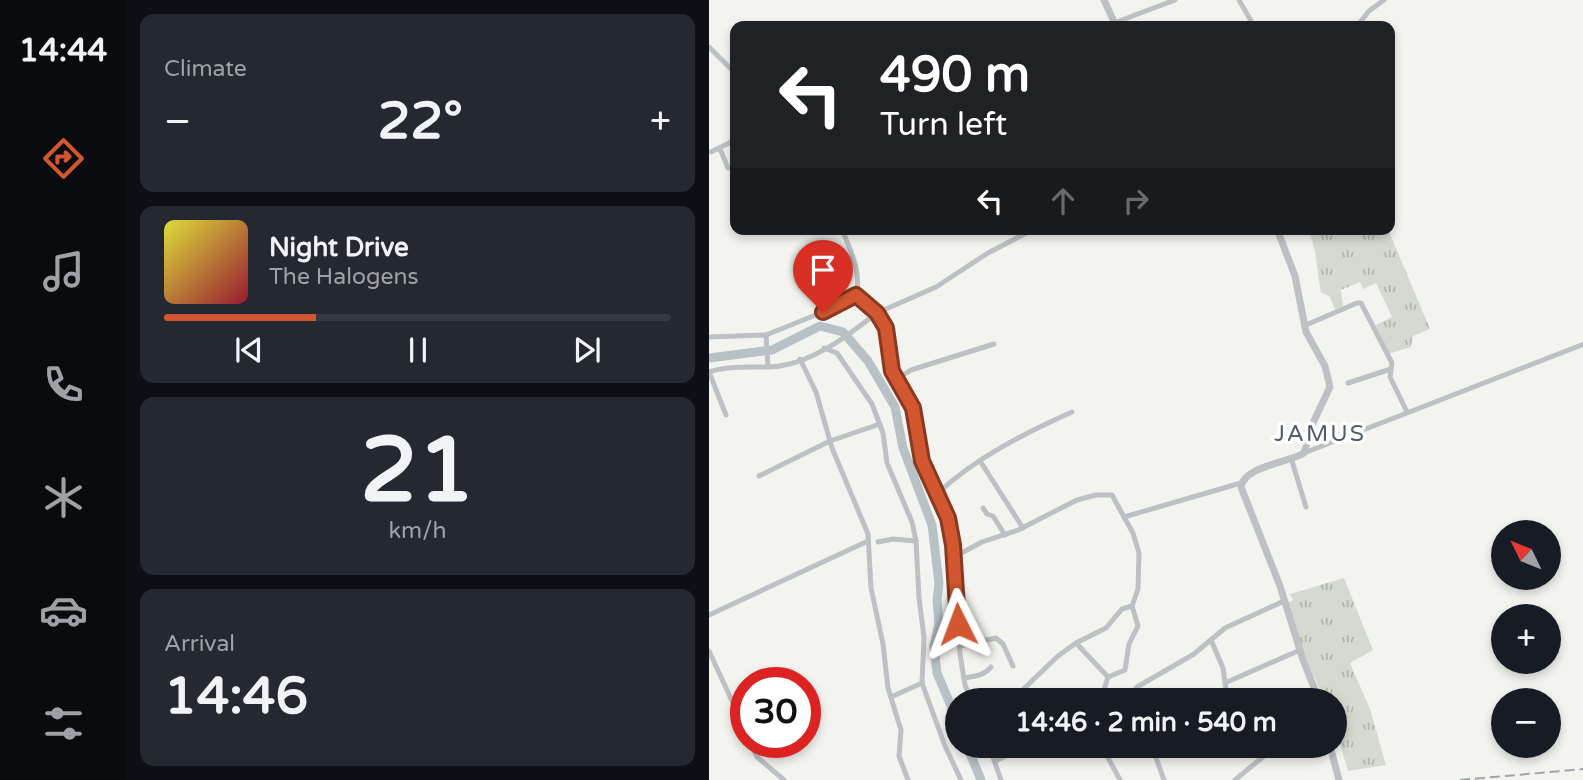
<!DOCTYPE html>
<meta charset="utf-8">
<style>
:root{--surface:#171b24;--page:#242831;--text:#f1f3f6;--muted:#9ea1a6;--line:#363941;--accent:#d25731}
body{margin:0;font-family:"Varela Round",sans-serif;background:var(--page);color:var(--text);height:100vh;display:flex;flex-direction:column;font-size:26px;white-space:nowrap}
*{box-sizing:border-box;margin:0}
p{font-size:23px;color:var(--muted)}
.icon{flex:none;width:38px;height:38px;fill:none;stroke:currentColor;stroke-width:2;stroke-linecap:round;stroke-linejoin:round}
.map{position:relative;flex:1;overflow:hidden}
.side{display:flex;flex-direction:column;gap:14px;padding:14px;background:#0d0f14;width:583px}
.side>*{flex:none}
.guide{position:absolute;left:21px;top:21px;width:665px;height:214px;border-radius:14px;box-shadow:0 4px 10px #0003;background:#202124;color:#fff;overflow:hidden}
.needle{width:46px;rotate:313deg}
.tools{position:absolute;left:782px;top:520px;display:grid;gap:14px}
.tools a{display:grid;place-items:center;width:70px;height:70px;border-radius:50%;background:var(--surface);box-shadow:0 4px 10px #0003;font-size:35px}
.speed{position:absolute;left:21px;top:667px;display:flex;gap:14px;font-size:35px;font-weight:700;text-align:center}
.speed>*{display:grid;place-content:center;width:91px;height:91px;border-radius:50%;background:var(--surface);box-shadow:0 4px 10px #0003;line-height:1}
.speed .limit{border:10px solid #d22;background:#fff;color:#111}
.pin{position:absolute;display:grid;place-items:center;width:60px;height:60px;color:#fff;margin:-72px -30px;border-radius:50% 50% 50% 0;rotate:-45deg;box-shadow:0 0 7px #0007}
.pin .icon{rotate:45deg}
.me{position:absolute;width:77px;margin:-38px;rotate:357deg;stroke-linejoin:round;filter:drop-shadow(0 0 5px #0008)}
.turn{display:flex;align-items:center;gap:24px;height:147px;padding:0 35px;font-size:32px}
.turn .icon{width:91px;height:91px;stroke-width:2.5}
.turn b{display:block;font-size:49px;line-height:60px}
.lanes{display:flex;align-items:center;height:66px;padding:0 35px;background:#0003;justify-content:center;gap:35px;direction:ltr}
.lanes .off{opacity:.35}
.big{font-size:52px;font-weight:700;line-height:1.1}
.side .tile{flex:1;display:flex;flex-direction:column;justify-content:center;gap:10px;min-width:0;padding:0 24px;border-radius:14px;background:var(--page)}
.side .dial{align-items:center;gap:0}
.dial b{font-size:91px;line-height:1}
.song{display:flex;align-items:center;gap:21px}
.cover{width:84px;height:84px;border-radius:10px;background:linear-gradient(135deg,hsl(60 70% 55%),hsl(350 70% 35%))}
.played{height:7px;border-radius:4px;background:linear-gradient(90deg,var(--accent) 30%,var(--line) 30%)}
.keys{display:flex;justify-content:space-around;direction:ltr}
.heat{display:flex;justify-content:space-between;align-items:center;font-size:38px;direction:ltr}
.trip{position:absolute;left:236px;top:688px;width:402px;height:70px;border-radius:35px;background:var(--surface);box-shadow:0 4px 10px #0003;font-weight:700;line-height:70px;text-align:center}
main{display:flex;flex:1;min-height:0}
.tabs{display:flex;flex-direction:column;width:126px;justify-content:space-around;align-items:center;background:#090b0e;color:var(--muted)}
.tabs .icon{width:49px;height:49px}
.tabs .active{color:var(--accent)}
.tabs b{font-size:32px;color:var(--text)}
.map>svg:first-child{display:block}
</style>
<main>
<nav class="tabs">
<b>14:44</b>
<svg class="icon active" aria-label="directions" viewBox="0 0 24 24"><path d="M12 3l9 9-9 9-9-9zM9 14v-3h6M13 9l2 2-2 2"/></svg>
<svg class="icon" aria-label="music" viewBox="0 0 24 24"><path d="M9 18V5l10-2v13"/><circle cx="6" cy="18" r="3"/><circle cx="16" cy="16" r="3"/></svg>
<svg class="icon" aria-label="phone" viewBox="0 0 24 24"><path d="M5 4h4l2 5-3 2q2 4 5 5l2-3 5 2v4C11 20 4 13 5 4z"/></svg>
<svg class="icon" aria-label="climate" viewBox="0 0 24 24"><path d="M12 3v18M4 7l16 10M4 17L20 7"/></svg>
<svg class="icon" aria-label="car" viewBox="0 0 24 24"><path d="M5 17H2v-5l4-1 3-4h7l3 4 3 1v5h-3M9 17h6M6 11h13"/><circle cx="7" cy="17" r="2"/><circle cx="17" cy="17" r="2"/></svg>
<svg class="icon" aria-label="filters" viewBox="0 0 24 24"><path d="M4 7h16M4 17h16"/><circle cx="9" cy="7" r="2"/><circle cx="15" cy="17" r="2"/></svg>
</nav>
<section class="side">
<div class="tile"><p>Climate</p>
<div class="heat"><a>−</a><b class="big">22°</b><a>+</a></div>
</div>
<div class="tile">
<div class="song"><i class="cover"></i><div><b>Night Drive</b><p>The Halogens</p></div></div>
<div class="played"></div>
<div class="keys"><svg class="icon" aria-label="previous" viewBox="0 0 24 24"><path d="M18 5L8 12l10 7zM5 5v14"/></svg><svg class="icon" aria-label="pause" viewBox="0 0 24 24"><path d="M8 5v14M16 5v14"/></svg><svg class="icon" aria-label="next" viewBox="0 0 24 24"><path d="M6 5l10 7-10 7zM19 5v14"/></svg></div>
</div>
<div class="tile dial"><b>21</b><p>km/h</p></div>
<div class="tile"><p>Arrival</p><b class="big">14:46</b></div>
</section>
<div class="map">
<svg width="875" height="780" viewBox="0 0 875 780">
<defs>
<pattern id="grass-tufts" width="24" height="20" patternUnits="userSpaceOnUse" patternTransform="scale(1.75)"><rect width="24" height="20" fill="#d5dad1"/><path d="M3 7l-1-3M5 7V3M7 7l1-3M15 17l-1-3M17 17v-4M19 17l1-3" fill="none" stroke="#b0b5af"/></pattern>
</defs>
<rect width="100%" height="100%" fill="#f3f4f0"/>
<g fill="url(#grass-tufts)">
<path d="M598,229H679L721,329L704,336L702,347L679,354L667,325L683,317L667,283L654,289L651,282L632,290L634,306L626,310L621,297L612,292C607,271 609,248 598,229Z"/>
<polygon points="635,578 664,650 641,663 661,709 677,765 639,771 627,732 626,700 616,700 599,664 578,603 584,600 581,594"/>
</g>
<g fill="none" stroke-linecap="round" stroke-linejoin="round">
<g stroke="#b7c1c6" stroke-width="9">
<polyline points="0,358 63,350 111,326 134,332 159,361 186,407 194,448 223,525 230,583 228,600 230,624 225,646 228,673 248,720"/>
<polyline points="258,746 272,780"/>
</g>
<g stroke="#bdc1c4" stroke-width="5">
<polyline points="530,0 545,26"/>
<polyline points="405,23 466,0"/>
<polyline points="648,26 660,11 675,0"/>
<polyline points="0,47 26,73"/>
<polyline points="11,149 19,168 26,166"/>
<polyline points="2,152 26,140"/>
<polyline points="597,325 648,303 652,303 683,363 681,377 698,412"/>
<path d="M57,335L114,312L147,295C153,272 141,250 133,229"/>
<polyline points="0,337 57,335 59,367"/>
<polyline points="115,348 128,353 163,404 174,433 178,463 203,522 207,541 210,598 215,637 213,683 236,746 252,780"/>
<polyline points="91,359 107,392 123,448 159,534 162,588 174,644 179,688 192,730 190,756 199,780"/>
<path d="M0,372C23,364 47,369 71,366C107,361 140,334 168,313L147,295"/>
<polyline points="0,372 17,415"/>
<polyline points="188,379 202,370 285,344"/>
<polyline points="639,383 682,369"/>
<polyline points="595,453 875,344"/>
<polyline points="582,458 597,507"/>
<polyline points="271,461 314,528"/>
<polyline points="50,476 121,441 171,424"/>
<path d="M228,494C266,458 316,433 363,412"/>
<polyline points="274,508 278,514 284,516 296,535"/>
<polyline points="169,542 184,539 207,541"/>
<polyline points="245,557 273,542 309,530 368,500 387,495 403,495 415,517 532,483"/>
<polyline points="0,615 159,541"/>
<polyline points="502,640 514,668 517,689 526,700"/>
<polyline points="367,643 399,677"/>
<polyline points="251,646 287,638 294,644 304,666"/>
<polyline points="0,651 37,731"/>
<path d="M255,678C266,676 275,676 282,667"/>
<polyline points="516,683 591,650"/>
<polyline points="182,697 213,683"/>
<polyline points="262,700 256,685 251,654 242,530 213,461 206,413 183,371 177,328 168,313 227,287 279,253 325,229"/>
<polyline points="303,700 349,656 367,643 397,628 413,609 423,606"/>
<polyline points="392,700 399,677 416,670 420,644 429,626 423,606 429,589 430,553 424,533 415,517"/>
<polyline points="430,700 426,690 428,687 485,654 516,628 575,601"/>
<polyline points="41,742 48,757 75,780"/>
<polyline points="280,746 292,780"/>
<polyline points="400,746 398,756 411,780"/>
<polyline points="445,752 455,780"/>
<polyline points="286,761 318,746"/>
<polyline points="526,780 567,746"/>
</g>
<g stroke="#bdc1c4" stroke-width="7">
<polyline points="395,0 407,26"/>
<path d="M568,229L586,276L597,332L616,366L621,387L604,423L595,453C579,463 535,466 532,487L571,586L594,660L610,700"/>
<polyline points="621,746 630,780"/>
</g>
<polyline stroke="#9fa4a9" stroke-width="2" stroke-dasharray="10 5" stroke-linecap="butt" points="751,780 875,769"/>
</g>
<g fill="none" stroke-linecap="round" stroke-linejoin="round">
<defs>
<polyline id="route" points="114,312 147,295 168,313 177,328 183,371 204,408 213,461 239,518 244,545 249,624"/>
</defs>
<use href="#route" stroke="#883920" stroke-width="18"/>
<use href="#route" stroke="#d25731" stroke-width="12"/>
</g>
<g text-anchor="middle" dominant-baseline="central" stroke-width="7" stroke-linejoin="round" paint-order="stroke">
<g font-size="23" letter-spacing="2" fill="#525c64" stroke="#fff">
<text x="611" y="434">JAMUS</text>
</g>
</g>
</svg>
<div class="tools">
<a><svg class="needle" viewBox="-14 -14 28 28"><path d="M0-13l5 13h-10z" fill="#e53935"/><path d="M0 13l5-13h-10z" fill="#9ea1a6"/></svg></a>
<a>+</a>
<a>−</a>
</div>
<div class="speed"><div class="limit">30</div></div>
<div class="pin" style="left:114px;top:312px;background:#d93025"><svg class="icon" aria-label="arrive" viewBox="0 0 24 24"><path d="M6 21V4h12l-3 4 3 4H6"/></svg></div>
<svg class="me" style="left:249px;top:624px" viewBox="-20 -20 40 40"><path d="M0-17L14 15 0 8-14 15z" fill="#d25731" stroke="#fff" stroke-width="4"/></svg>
<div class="trip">14:46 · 2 min · 540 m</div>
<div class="guide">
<div class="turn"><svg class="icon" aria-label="left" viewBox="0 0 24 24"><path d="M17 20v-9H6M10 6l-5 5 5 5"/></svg><div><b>490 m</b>Turn left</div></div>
<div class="lanes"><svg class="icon" aria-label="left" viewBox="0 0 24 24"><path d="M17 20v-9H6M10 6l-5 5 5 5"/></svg><svg class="icon off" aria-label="ahead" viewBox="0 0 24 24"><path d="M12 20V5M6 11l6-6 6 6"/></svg><svg class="icon off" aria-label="right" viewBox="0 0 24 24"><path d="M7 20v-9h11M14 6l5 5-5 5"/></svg></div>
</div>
</div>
</main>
